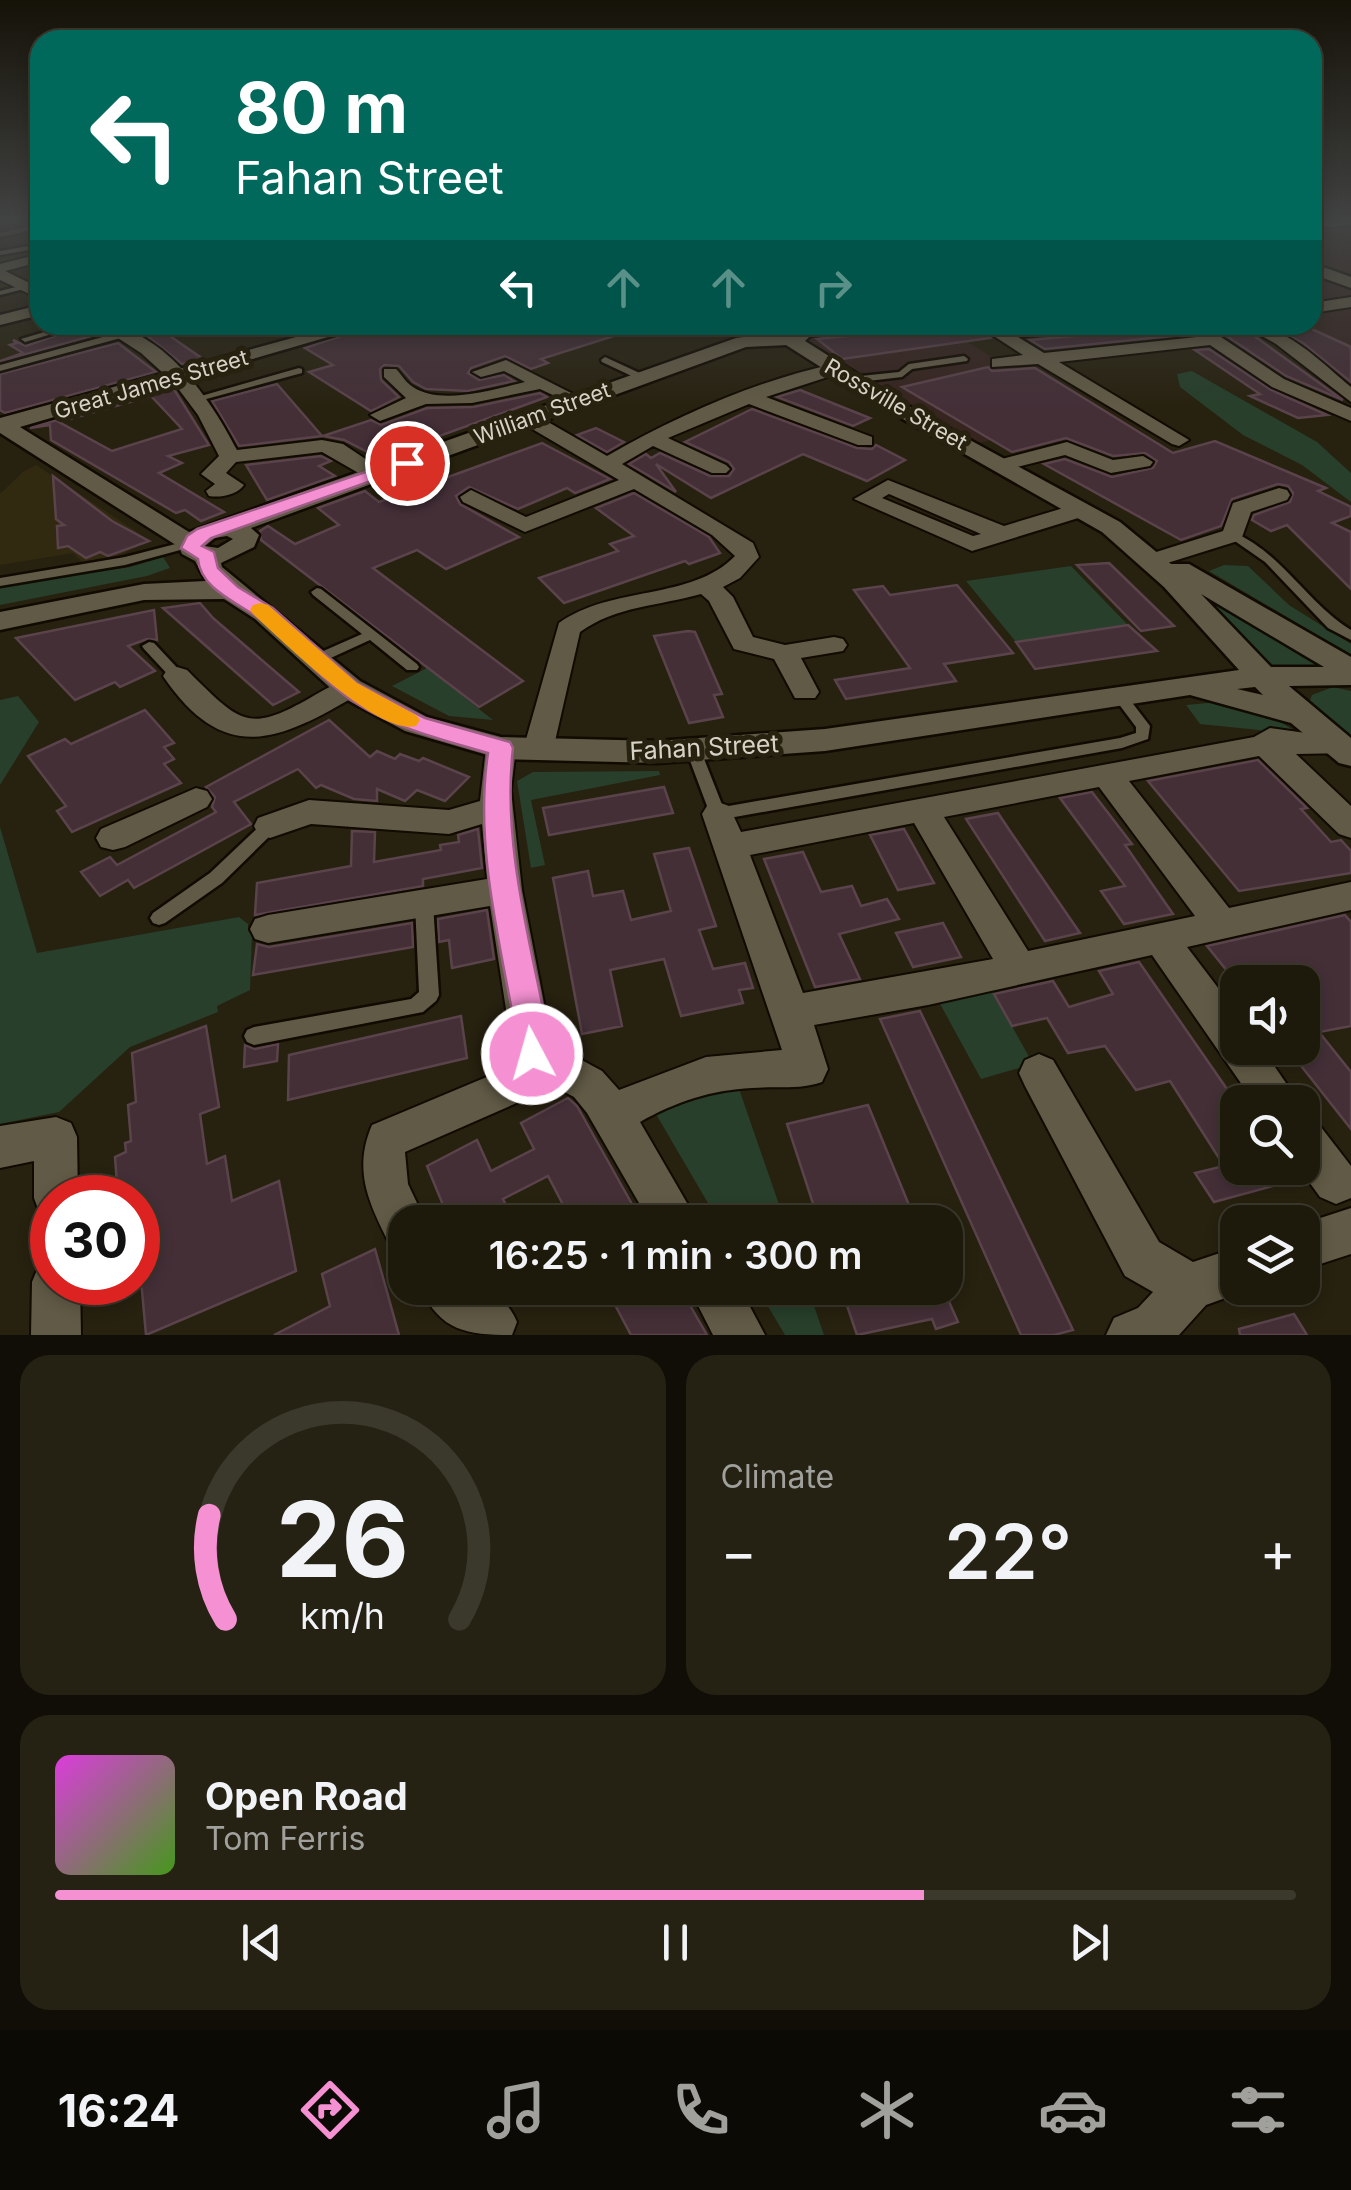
<!DOCTYPE html>
<meta charset="utf-8">
<style>
:root{--surface:#1d190b;--page:#252214;--text:#f1f3f6;--muted:#a0a09d;--line:#3b382c;--accent:#f591d2}
body{margin:0;font-family:Inter,sans-serif;background:var(--page);color:var(--text);height:100vh;display:flex;flex-direction:column;font-size:38px;white-space:nowrap}
*{box-sizing:border-box;margin:0}
p{font-size:32px;color:var(--muted)}
.icon{flex:none;width:55px;height:55px;fill:none;stroke:currentColor;stroke-width:2;stroke-linecap:round;stroke-linejoin:round}
.map{position:relative;height:1335px;overflow:hidden}
.side{display:flex;flex-direction:column;gap:20px;padding:20px;background:#100e06;flex:1}
.side>*{flex:none}
.top-card{position:absolute;left:30px;top:30px;width:1292px;height:305px;border-radius:30px;box-shadow:0 5px 15px #0003,0 0 0 2px var(--line);background:#00695c;color:#fff;overflow:hidden}
.tools{position:absolute;left:1220px;top:965px;display:grid;gap:20px}
.tools a{display:grid;place-items:center;width:100px;height:100px;border-radius:20px;background:var(--surface);box-shadow:0 5px 15px #0003,0 0 0 2px var(--line);font-size:50px}
.speed{position:absolute;left:30px;top:1175px;display:flex;gap:20px;font-size:50px;font-weight:700;text-align:center}
.speed>*{display:grid;place-content:center;width:130px;height:130px;border-radius:50%;background:var(--surface);box-shadow:0 5px 15px #0003,0 0 0 2px var(--line);line-height:1}
.speed .limit{border:15px solid #d22;background:#fff;color:#111}
.pin{position:absolute;display:grid;place-items:center;width:85px;height:85px;color:#fff;margin:-42px;border:5px solid #fff;border-radius:50%;box-shadow:0 2px 10px #0007}
.me{position:absolute;width:110px;margin:-55px;rotate:354deg;stroke-linejoin:round;filter:drop-shadow(0 0 8px #0008)}
.turn{display:flex;align-items:center;gap:35px;height:210px;padding:0 40px;font-size:45px}
.turn .icon{width:130px;height:130px;stroke-width:2.5}
.turn b{display:block;font-size:70px;line-height:85px}
.lanes{display:flex;align-items:center;height:95px;padding:0 40px;background:#0003;justify-content:center;gap:50px;direction:ltr}
.lanes .off{opacity:.35}
.big{font-size:75px;font-weight:600;line-height:1.1}
.side .tile{flex:1;display:flex;flex-direction:column;justify-content:center;gap:15px;min-width:0;padding:0 35px;border-radius:30px;background:var(--page)}
.side .dial{align-items:center;gap:0}
.dial svg{height:260px;overflow:visible;fill:none;stroke:var(--line);stroke-width:7;stroke-linecap:round;text-anchor:middle}
.dial text{fill:var(--text);stroke:none}
.song{display:flex;align-items:center;gap:30px}
.cover{width:120px;height:120px;border-radius:15px;background:linear-gradient(135deg,hsl(300 70% 55%),hsl(100 70% 35%))}
.played{height:10px;border-radius:5px;background:linear-gradient(90deg,var(--accent) 70%,var(--line) 70%)}
.keys{display:flex;justify-content:space-around;direction:ltr}
.heat{display:flex;justify-content:space-between;align-items:center;font-size:55px;direction:ltr}
.side .tiles{flex:1;display:grid;gap:20px;grid-template-columns:1fr 1fr}
.tile:last-child{grid-column:span 2}
.trip{position:absolute;left:388px;top:1205px;width:575px;height:100px;border-radius:30px;background:var(--surface);box-shadow:0 5px 15px #0003,0 0 0 2px var(--line);font-weight:600;line-height:100px;text-align:center}
.tabs{display:flex;height:160px;justify-content:space-around;align-items:center;background:#0c0a04;color:var(--muted)}
.tabs .icon{width:70px;height:70px}
.tabs .on{color:var(--accent)}
.tabs b{font-size:45px;color:var(--text)}
.map>svg:first-child{display:block}
</style>
<div class="map">
<svg width="1351" height="1335" viewBox="0 0 1351 1335">
<rect width="100%" height="100%" fill="#27210f"/>
<g fill="#36241f">
<polygon points="1351,222 1351,385 1303,349 1259,325 1312,325 1313,225"/>
<polygon points="775,325 940,325 1085,414 973,445"/>
</g>
<polygon fill="#322a10" points="36,465 134,530 149,541 112,559 85,565 73,553 0,565 0,494 23,472"/>
<g fill="#273f2b">
<polygon points="1192,371 1317,442 1351,473 1351,502 1302,465 1243,435 1180,387 1177,374"/>
<polygon points="163,557 170,568 147,576 0,605 0,586 130,567"/>
<polygon points="1224,565 1248,566 1289,605 1351,644 1351,655 1209,571"/>
<polygon points="1071,566 1128,625 1016,642 966,581"/>
<polygon points="1188,586 1330,667 1270,670"/>
<polygon points="427,668 493,720 449,716 392,686"/>
<polygon points="1333,687 1351,691 1351,748 1307,708 1312,695"/>
<polygon points="18,696 39,722 0,785 0,700"/>
<polygon points="1218,702 1271,716 1311,741 1304,743 1259,730 1200,724 1186,705"/>
<polygon points="659,771 660,775 531,800 545,865 531,868 517,781 533,772"/>
<polygon points="0,827 37,953 239,917 248,924 248,931 252,935 250,990 217,1006 218,1012 130,1047 59,1112 0,1124"/>
<polygon points="992,990 1033,1064 981,1079 939,1002"/>
<polygon points="736,1080 785,1222 719,1222 653,1109"/>
<polygon points="757,1288 808,1288 824,1335 785,1335"/>
</g>
<g fill="#442f37" stroke="#5a434b" stroke-width="2.5" fill-rule="evenodd">
<polygon points="86,325 94,325 103,333 0,361 23,353 10,345 17,343 13,340 26,346"/>
<polygon points="123,325 154,325 203,359 182,364 145,334"/>
<polygon points="373,325 635,325 636,329 541,359 548,363 531,369 505,356 471,368 468,373 479,380 504,375 514,381 468,391 426,389 413,382 399,366 384,365 380,369 381,380 399,397 371,411 309,372 333,365 305,348"/>
<polygon points="879,325 973,325 990,338 842,359 817,339 867,334"/>
<polygon points="1181,325 1191,325 1190,334 1045,349 1030,340 1097,334 1109,326"/>
<polygon points="1210,325 1239,325 1343,400 1286,376"/>
<polygon points="1267,325 1303,325 1351,347 1351,382 1303,343"/>
<polygon points="118,343 156,372 5,413 0,410 0,374"/>
<polygon points="1209,349 1271,390 1327,415 1298,418 1250,396 1260,394 1195,350"/>
<polygon points="988,367 992,371 1035,368 1173,453 1215,441 1326,488 1318,491 1351,507 1351,516 1332,523 1351,532 1351,589 1287,525 1271,531 1252,520 1254,515 1290,502 1293,493 1288,486 1278,484 1232,499 1221,526 1181,540 1044,464 1065,459 1112,477 1153,468 1157,461 1145,453 1113,456 1066,438 1012,452 902,387"/>
<polygon points="277,384 322,436 239,446 212,401"/>
<path d="M172,386L209,445L168,456L182,463L159,473L224,512L201,521L185,510L176,513L51,440L50,425L30,428ZM151,396L182,429L112,451L59,422Z"/>
<polygon points="800,390 870,418 853,426 777,397"/>
<polygon points="540,393 547,397 379,458 344,440 323,436 371,420 381,425 427,408 473,407"/>
<polygon points="752,409 857,448 872,449 876,445 905,460 867,481 803,454 711,498 656,464 676,492 629,464 646,454 651,458 660,453 710,476 729,476 734,469 729,462 685,442"/>
<polygon points="596,428 624,442 607,452 577,435"/>
<polygon points="542,443 610,479 575,493 567,488 518,509 469,487 456,496 460,504 519,537 446,569 417,550 373,568 523,681 479,707 261,540 260,531 268,526 295,544 339,525 318,508 365,491 379,502"/>
<polygon points="321,456 331,461 319,466 335,476 267,500 246,465"/>
<polygon points="53,476 112,521 149,541 108,556 100,552 86,558 68,546 58,548 57,526 64,525 56,519"/>
<polygon points="634,493 709,537 720,553 689,564 685,561 564,603 539,578 618,551 610,544 634,536 596,508"/>
<polygon points="1109,563 1174,626 1141,631 1077,565"/>
<polygon points="957,585 1013,653 944,664 956,681 846,699 835,680 910,668 854,590 883,586 890,595"/>
<polygon points="200,603 213,618 299,692 273,705 163,608"/>
<polygon points="154,610 157,640 147,639 128,646 155,671 120,687 115,682 75,700 16,638"/>
<polygon points="1128,625 1157,651 1035,669 1016,642"/>
<polygon points="688,631 695,632 722,694 714,695 723,717 689,723 654,636"/>
<polygon points="145,710 174,743 164,747 174,759 164,764 181,783 72,832 57,811 66,806 28,756 65,739 71,744"/>
<polygon points="329,720 370,757 377,751 395,759 400,754 419,761 423,758 469,777 445,801 417,790 405,801 377,789 377,801 354,799 321,785 316,788 298,769 234,802 251,824 134,888 128,880 100,896 81,872 110,857 117,865 216,812 212,807 215,797 206,787"/>
<polygon points="1258,760 1307,808 1301,809 1331,842 1341,840 1351,851 1351,873 1239,891 1148,781"/>
<polygon points="664,787 673,813 549,835 543,808"/>
<polygon points="1092,792 1132,844 1125,845 1173,914 1124,924 1101,891 1125,886 1060,798"/>
<polygon points="998,813 1010,831 1080,933 1045,941 966,819"/>
<polygon points="478,829 482,868 423,879 423,886 255,915 257,883 351,866 352,831 375,832 374,862 441,850 440,845 459,842 458,835"/>
<polygon points="904,829 908,836 934,883 898,890 870,835"/>
<polygon points="689,848 716,926 699,930 713,969 745,963 753,988 739,990 743,1003 681,1016 664,959 610,970 622,1026 582,1034 553,878 588,871 593,896 623,891 631,920 671,911 654,854"/>
<polygon points="803,852 821,892 852,886 861,906 887,899 899,919 839,934 860,979 815,987 764,859"/>
<polygon points="487,910 494,959 452,968 449,940 439,942 438,919"/>
<polygon points="1345,915 1351,922 1351,1026 1319,1032 1351,1072 1351,1129 1287,1048 1302,1048 1302,982 1236,982 1207,946"/>
<polygon points="412,923 413,947 253,975 257,944 269,947"/>
<polygon points="943,923 961,957 913,967 896,933"/>
<polygon points="1139,962 1238,1105 1238,1168 1295,1168 1302,1178 1214,1202 1195,1173 1224,1166 1170,1081 1136,1090 1105,1046 1068,1053 1047,1018 1012,1026 994,994 1053,981 1069,1007 1113,994 1099,971"/>
<polygon points="920,1011 956,1086 1073,1330 1054,1335 1021,1335 880,1019"/>
<polygon points="461,1016 467,1058 288,1100 289,1055"/>
<polygon points="206,1026 219,1107 200,1114 207,1164 225,1156 232,1201 279,1181 296,1271 146,1335 138,1246 138,1198 118,1198 115,1157 126,1152 125,1143 131,1141 128,1105 136,1102 132,1053"/>
<polygon points="278,1044 277,1061 244,1067 245,1045 255,1049"/>
<polygon points="568,1098 577,1106 642,1222 572,1222 548,1176 503,1199 514,1222 450,1222 427,1166 477,1140 491,1171 534,1149 521,1123"/>
<polygon points="868,1105 911,1210 874,1222 819,1222 787,1124"/>
<polygon points="375,1249 399,1335 274,1335 330,1306 322,1274"/>
<polygon points="606,1288 680,1288 707,1335 631,1335"/>
<polygon points="841,1288 943,1288 958,1322 936,1329 932,1319 857,1335"/>
<polygon points="1294,1314 1307,1335 1240,1335 1239,1329"/>
</g>
<g fill="none" stroke-linecap="round" stroke-linejoin="round">
<defs>
<g id="lane">
<polygon points="1351,222 1351,225 1317,228 1314,226"/>
<polygon points="40,224 40,228 0,237 0,233"/>
<polygon points="40,244 40,248 0,255 0,251"/>
<polygon points="40,281 40,285 0,295 0,291"/>
<polygon points="68,325 82,325 25,342 21,339"/>
<polygon points="125,331 129,334 128,336 0,371 0,365"/>
<polygon points="964,356 968,359 967,361 912,369 902,377 851,383 846,380 851,377 899,372 909,364"/>
<polygon points="605,357 644,375 646,377 638,379 602,362 601,360"/>
<polygon points="299,368 302,369 302,373 199,401 194,398"/>
<path d="M1233,532C1282,553 1307,603 1351,630V640L1328,628L1265,562L1229,537L1227,535Z"/>
<polygon points="191,540 197,544 195,546 125,565 0,586 0,578 125,557"/>
<polygon points="317,588 321,589 417,664 419,667 417,670 407,670 370,640 322,662 312,662 310,659 312,656 362,634 313,595 311,592"/>
<polygon points="149,642 154,643 182,673 184,676 182,679 172,679 144,649 142,646"/>
<polygon points="1119,690 1124,692 1150,726 1148,739 1122,748 718,820 712,818 710,814 686,750 689,746 699,746 723,807 1120,738 1136,733 1136,727 1112,695"/>
<polygon points="270,820 276,822 278,826 276,830 222,883 165,923 159,925 153,923 150,918 153,913 210,873 264,822"/>
<polygon points="424,897 430,899 433,904 439,995 436,1001 423,1012 254,1045 247,1042 244,1036 247,1030 254,1027 411,999 419,992 415,904 418,899"/>
</g>
<g id="street">
<polygon points="1312,222 1348,222 1312,228"/>
<polygon points="40,254 40,262 5,271 40,288 40,299 0,280 0,264"/>
<polygon points="1351,297 1351,307 1312,313 1312,303"/>
<path d="M98,325C161,325 211,399 237,450L322,440L343,444L388,474L377,480L369,479L322,452L236,462L226,473L244,485C237,495 220,498 209,496L206,491L215,484L201,474L219,456L198,415L174,383L141,353Z"/>
<polygon points="821,325 875,325 867,330 802,337 794,332"/>
<polygon points="977,325 1003,329 1105,325 1097,330 1018,337 1044,353 1197,337 1192,331 1194,327 1206,327 1284,379 1351,408 1351,421 1272,387 1210,345 1059,362 1189,440 1179,446 1172,444 1038,364 992,367 992,359 1023,355"/>
<path d="M1243,325C1287,325 1318,360 1351,387V402L1276,344Z"/>
<path d="M506,360L585,400L576,406L540,389L472,403L426,404L380,421L370,415L406,398L384,377V369H396C402,375 406,383 413,387C441,406 495,389 525,382L504,371L481,377L472,372Z"/>
<path d="M834,364L840,365V373L766,397L872,437V445H858L749,404L668,438L726,465L730,469L726,473H712L653,446L622,464L753,543L759,557L740,578L723,587L733,597L753,637L785,645L834,637L843,639L847,645L843,651L801,658L819,692L815,698H795L774,659L734,649L709,601L701,594C659,606 616,606 580,632L553,750L549,757H527L523,750L559,623C612,585 691,601 735,556L712,535L634,489L525,532L463,502L460,497L471,490L526,517L619,480L522,423V415H536L607,456C677,416 755,381 834,364Z"/>
<polygon points="1067,442 1113,460 1143,456 1153,462 1150,466 1111,473 1065,455 1001,471 991,465 994,461"/>
<path d="M888,480L1004,526L1080,503L1091,510L1088,515L972,551L854,499ZM889,494L981,534L973,536L882,498Z"/>
<polygon points="1279,488 1287,490 1290,495 1287,500 1251,512 1241,540 1161,565 1149,558 1153,553 1223,531 1233,503"/>
<path d="M177,667L187,670C244,727 249,734 322,691C335,684 344,678 359,682L363,688L359,694C279,741 225,767 163,676L167,670Z"/>
<path d="M1270,728L1349,739V753L1296,754L1351,806V838L1339,834L1259,756L1129,781L1229,908L1351,882V910L1187,947L1238,1014V1048H1262L1299,1102H1254L1152,955L928,1005L814,1025L828,1069L822,1082C800,1090 776,1086 752,1088C711,1090 675,1102 640,1122L698,1222H650L587,1113L574,1097L538,1078L519,1102L405,1152L408,1184L426,1222H405V1250L389,1243C368,1202 353,1169 372,1125L489,1076L512,1048L490,906L268,943L255,939L250,929L255,919L268,915L487,879L482,824L449,834L311,824L270,838L258,834L254,826L258,818L309,800L449,810L480,801L486,748L490,741H512L516,748L511,790L522,890L552,1044L602,1071L619,1090L706,1057L782,1050L702,814L707,806L718,802L729,806L741,832L1254,737ZM1099,787L1195,916L1028,951L944,817ZM914,823L993,959L803,993L750,855Z"/>
<polygon points="196,788 207,791 212,799 207,807 125,847 113,850 101,847 96,838 101,829"/>
<polygon points="1039,1054 1053,1060 1159,1242 1193,1262 1238,1247 1238,1288 1253,1288 1206,1305 1179,1335 1106,1335 1114,1318 1138,1308 1153,1292 1125,1276 1025,1086 1019,1073 1025,1060"/>
<polygon points="1302,1116 1317,1122 1351,1166 1351,1198 1336,1204 1320,1197 1299,1168 1302,1168"/>
<polygon points="56,1117 71,1123 77,1137 78,1198 52,1198 52,1219 40,1214 34,1198 34,1161 0,1168 0,1126"/>
<polygon points="1351,1208 1351,1254 1302,1270 1302,1224"/>
<polygon points="52,1260 52,1282 80,1282 81,1335 31,1335 32,1282 39,1265"/>
<path d="M421,1288C458,1286 501,1282 517,1322L512,1335C469,1335 440,1332 421,1288Z"/>
<polygon points="689,1288 740,1288 765,1335 713,1335"/>
</g>
<g id="secondary">
<polygon points="1312,263 1351,277 1351,288 1312,274"/>
<polygon points="40,305 40,315 0,325 0,315"/>
<path d="M340,325H369L20,427L189,532L736,338L760,335L764,326L799,325L812,334L805,341L915,410L1120,522L1171,564H1189L1351,657V685L1289,686L1351,738V766L1339,763L1291,723L1190,695L825,751L657,763L501,759L405,731L338,695L255,619L224,599L144,600L0,630V612L144,584L206,581L195,561L182,554L179,547L0,433V418ZM786,345L901,418L1102,532L1164,587L1239,670L825,729L657,741L501,737L427,717L360,681L222,567L221,563L254,547L259,535L251,528L746,347ZM227,536L233,539L218,548L205,546L215,538ZM1201,594L1324,667H1271ZM1255,687L1263,695L1237,689Z"/>
</g>
</defs>
<use href="#lane" stroke="#100a00" stroke-width="5"/>
<use href="#street" stroke="#100a00" stroke-width="4"/>
<use href="#secondary" stroke="#100a00" stroke-width="5"/>
<use href="#lane" fill="#615a46" fill-rule="evenodd"/>
<use href="#street" fill="#615a46" fill-rule="evenodd"/>
<use href="#secondary" fill="#615a46" fill-rule="evenodd"/>
</g>
<linearGradient id="sky" x2="0" y2="1"><stop stop-color="#151208"/><stop offset="0.54" stop-color="#414342"/><stop offset="1" stop-color="#414342" stop-opacity="0"/></linearGradient>
<rect width="1351" height="409" fill="url(#sky)"/>
<path fill="#f591d2" stroke="#9f5e88" stroke-width="2.5" d="M407,458L413,459V466L211,538L202,546L214,552L218,568L238,587L273,608L357,683L425,718L510,742L513,748C502,843 530,940 548,1033V1054L543,1064L532,1069L520,1064L515,1054L516,1033C500,942 474,845 488,753C437,738 380,725 338,690C310,667 286,638 257,617C236,602 200,588 198,559L181,548L187,536L197,529Z"/>
<path fill="#f59e0b" d="M260,603L268,605L357,683L416,715L420,720L416,726C378,736 282,640 253,614L250,610L253,605Z"/>
<g text-anchor="middle" dominant-baseline="central" stroke-width="10" stroke-linejoin="round" paint-order="stroke">
<g font-size="22" fill="#d6d2c6" stroke="#27210f">
<text transform="translate(151 384) rotate(-16)">Great James Street</text>
<text transform="translate(896 404) rotate(30)">Rossville Street</text>
<text transform="translate(542 413) rotate(-20)">William Street</text>
</g>
<g font-size="25" fill="#d6d2c6" stroke="#27210f">
<text transform="translate(704 747) rotate(-3)">Fahan Street</text>
</g>
</g>
</svg>
<div class="tools">
<a><svg class="icon" aria-label="sound" viewBox="0 0 24 24"><path d="M4 9h4l5-4v14l-5-4H4zM17 9q2 3 0 6"/></svg></a>
<a><svg class="icon" aria-label="search" viewBox="0 0 24 24"><circle cx="10" cy="10" r="6"/><path d="M15 15l6 6"/></svg></a>
<a><svg class="icon" aria-label="layers" viewBox="0 0 24 24"><path d="M12 4l9 5-9 5-9-5zM3 14l9 5 9-5"/></svg></a>
</div>
<div class="speed"><div class="limit">30</div></div>
<div class="pin" style="left:407px;top:463px;background:#d93025"><svg class="icon" aria-label="arrive" viewBox="0 0 24 24"><path d="M6 21V4h12l-3 4 3 4H6"/></svg></div>
<svg class="me" style="left:532px;top:1054px" viewBox="-20 -20 40 40"><circle r="17" fill="#f591d2" stroke="#fff" stroke-width="3"/><path d="M0-11L8 9 0 5-8 9z" fill="#fff"/></svg>
<div class="trip">16:25 · 1 min · 300 m</div>
<div class="top-card">
<div class="turn"><svg class="icon" aria-label="left" viewBox="0 0 24 24"><path d="M17 20v-9H6M10 6l-5 5 5 5"/></svg><div><b>80 m</b>Fahan Street</div></div>
<div class="lanes"><svg class="icon" aria-label="left" viewBox="0 0 24 24"><path d="M17 20v-9H6M10 6l-5 5 5 5"/></svg><svg class="icon off" aria-label="ahead" viewBox="0 0 24 24"><path d="M12 20V5M6 11l6-6 6 6"/></svg><svg class="icon off" aria-label="ahead" viewBox="0 0 24 24"><path d="M12 20V5M6 11l6-6 6 6"/></svg><svg class="icon off" aria-label="right" viewBox="0 0 24 24"><path d="M7 20v-9h11M14 6l5 5-5 5"/></svg></div>
</div>
</div>
<section class="side">
<div class="tiles">
<div class="tile dial"><svg viewBox="0 0 100 80">
<path d="M14 69A42 42 0 1 1 86 69"/>
<path d="M14 69A42 42 0 0 1 9 37" stroke="#f591d2"/>
<text x="50" y="56" font-size="32" font-weight="700">26</text>
<text x="50" y="72" font-size="11">km/h</text>
</svg></div>
<div class="tile"><p>Climate</p>
<div class="heat"><a>−</a><b class="big">22°</b><a>+</a></div>
</div>
<div class="tile">
<div class="song"><i class="cover"></i><div><b>Open Road</b><p>Tom Ferris</p></div></div>
<div class="played"></div>
<div class="keys"><svg class="icon" aria-label="previous" viewBox="0 0 24 24"><path d="M18 5L8 12l10 7zM5 5v14"/></svg><svg class="icon" aria-label="pause" viewBox="0 0 24 24"><path d="M8 5v14M16 5v14"/></svg><svg class="icon" aria-label="next" viewBox="0 0 24 24"><path d="M6 5l10 7-10 7zM19 5v14"/></svg></div>
</div>
</div>
</section>
<nav class="tabs">
<b>16:24</b>
<svg class="icon on" aria-label="directions" viewBox="0 0 24 24"><path d="M12 3l9 9-9 9-9-9zM9 14v-3h6M13 9l2 2-2 2"/></svg>
<svg class="icon" aria-label="music" viewBox="0 0 24 24"><path d="M9 18V5l10-2v13"/><circle cx="6" cy="18" r="3"/><circle cx="16" cy="16" r="3"/></svg>
<svg class="icon" aria-label="phone" viewBox="0 0 24 24"><path d="M5 4h4l2 5-3 2q2 4 5 5l2-3 5 2v4C11 20 4 13 5 4z"/></svg>
<svg class="icon" aria-label="climate" viewBox="0 0 24 24"><path d="M12 3v18M4 7l16 10M4 17L20 7"/></svg>
<svg class="icon" aria-label="car" viewBox="0 0 24 24"><path d="M5 17H2v-5l4-1 3-4h7l3 4 3 1v5h-3M9 17h6M6 11h13"/><circle cx="7" cy="17" r="2"/><circle cx="17" cy="17" r="2"/></svg>
<svg class="icon" aria-label="filters" viewBox="0 0 24 24"><path d="M4 7h16M4 17h16"/><circle cx="9" cy="7" r="2"/><circle cx="15" cy="17" r="2"/></svg>
</nav>
